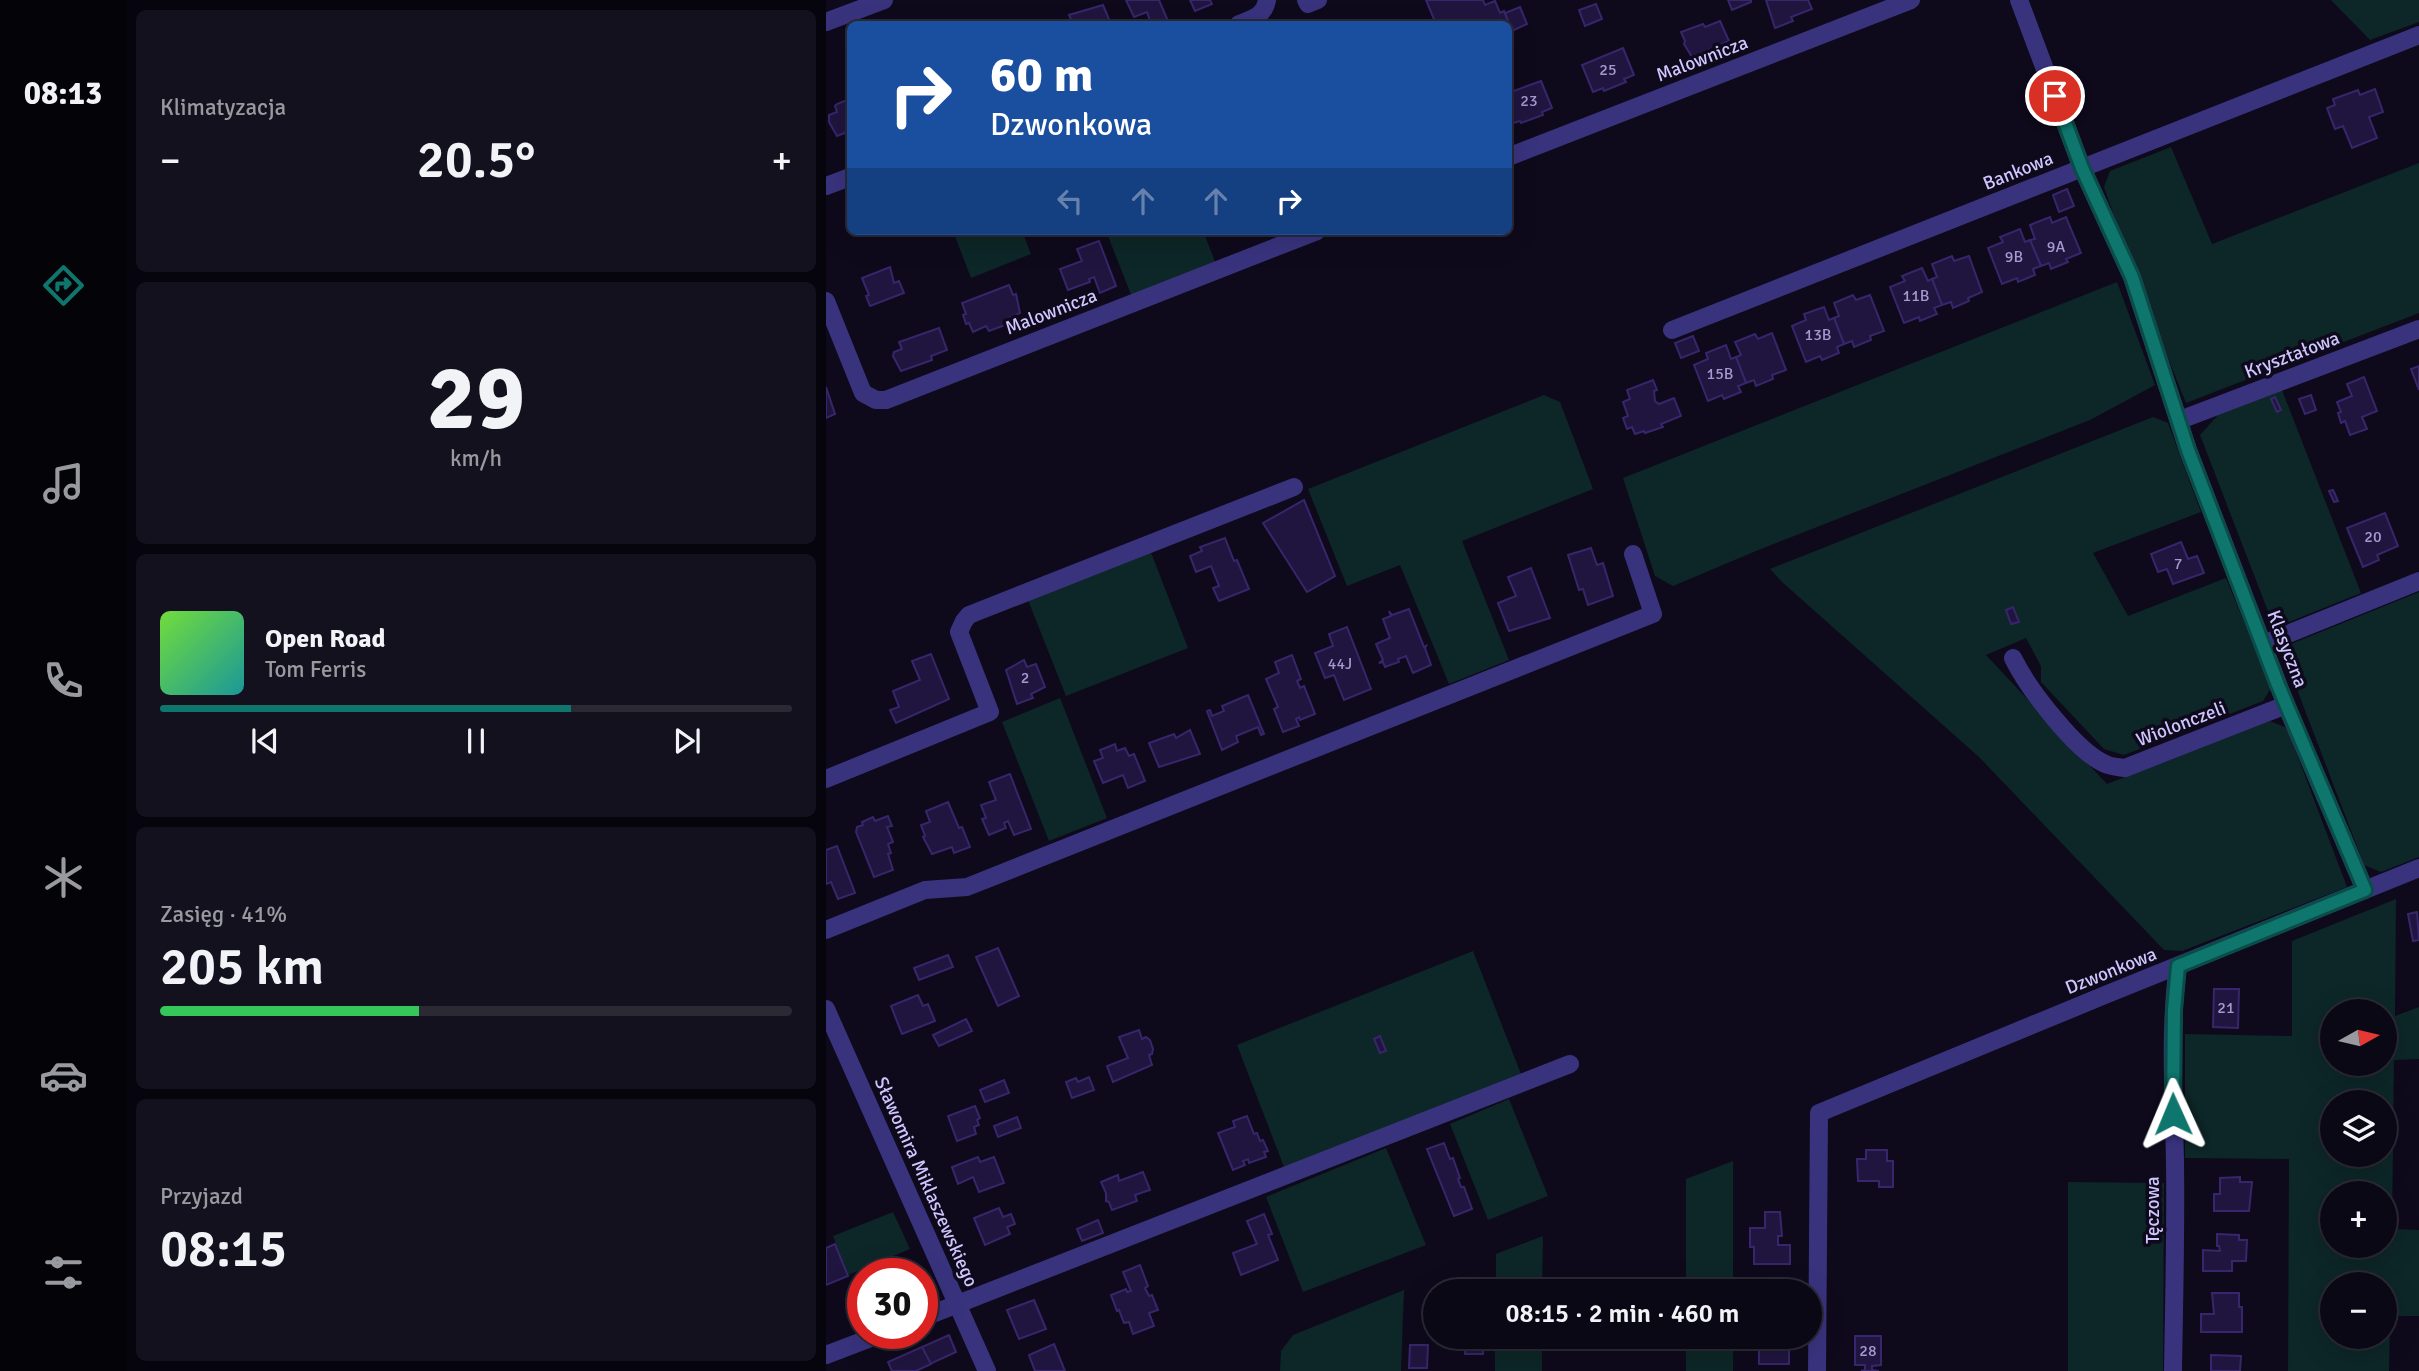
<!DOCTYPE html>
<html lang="pl">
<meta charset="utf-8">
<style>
:root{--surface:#0a0815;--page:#13111e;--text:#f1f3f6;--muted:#999aa0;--line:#2a2934;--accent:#0f766e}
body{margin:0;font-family:Signika,sans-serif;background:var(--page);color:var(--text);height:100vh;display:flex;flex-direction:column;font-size:26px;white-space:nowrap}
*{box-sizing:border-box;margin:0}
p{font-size:23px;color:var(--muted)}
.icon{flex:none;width:38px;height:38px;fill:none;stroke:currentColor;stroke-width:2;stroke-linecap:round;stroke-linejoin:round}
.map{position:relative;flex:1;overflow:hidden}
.details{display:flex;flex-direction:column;gap:10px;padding:10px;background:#06040c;width:700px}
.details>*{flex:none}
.guide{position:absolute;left:21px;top:21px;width:665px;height:214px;border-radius:10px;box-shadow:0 7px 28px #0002,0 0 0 2px var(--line);background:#1a4fa0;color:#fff;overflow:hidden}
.needle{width:46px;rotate:82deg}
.fabs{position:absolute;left:1494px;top:999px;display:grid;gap:14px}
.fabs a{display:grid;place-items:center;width:77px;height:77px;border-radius:50%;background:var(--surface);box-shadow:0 7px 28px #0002,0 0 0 2px var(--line);font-size:35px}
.speed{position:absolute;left:21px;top:1258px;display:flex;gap:14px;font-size:35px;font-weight:700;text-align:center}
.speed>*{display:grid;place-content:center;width:91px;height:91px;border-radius:50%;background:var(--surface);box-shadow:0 7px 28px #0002,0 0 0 2px var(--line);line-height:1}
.speed .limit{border:10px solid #d22;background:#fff;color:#111}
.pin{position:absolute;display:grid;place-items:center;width:60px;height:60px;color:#fff;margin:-30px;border:4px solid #fff;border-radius:50%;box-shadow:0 2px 7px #0007}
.me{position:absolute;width:77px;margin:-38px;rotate:359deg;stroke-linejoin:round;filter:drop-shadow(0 0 5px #0008)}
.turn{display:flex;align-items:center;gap:24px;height:147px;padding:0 28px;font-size:32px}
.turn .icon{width:91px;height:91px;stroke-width:2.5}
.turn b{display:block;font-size:49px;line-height:60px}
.lanes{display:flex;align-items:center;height:66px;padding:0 28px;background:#0003;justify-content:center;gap:35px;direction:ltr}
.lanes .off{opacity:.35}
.big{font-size:52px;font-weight:600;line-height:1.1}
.details .tile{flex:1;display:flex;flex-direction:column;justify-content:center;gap:10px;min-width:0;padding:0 24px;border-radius:10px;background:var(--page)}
.details .dial{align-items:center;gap:0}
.dial b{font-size:91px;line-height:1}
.song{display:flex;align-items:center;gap:21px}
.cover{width:84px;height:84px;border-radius:10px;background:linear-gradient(135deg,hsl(100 70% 55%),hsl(180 70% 35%))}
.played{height:7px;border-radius:4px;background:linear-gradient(90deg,var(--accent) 65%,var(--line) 65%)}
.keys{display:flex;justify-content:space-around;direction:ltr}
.heat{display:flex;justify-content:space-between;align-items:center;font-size:38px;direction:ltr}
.charge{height:10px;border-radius:5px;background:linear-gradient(90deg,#34c759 41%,var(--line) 0)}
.trip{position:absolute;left:597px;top:1279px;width:399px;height:70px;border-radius:35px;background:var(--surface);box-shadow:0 7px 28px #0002,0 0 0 2px var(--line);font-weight:600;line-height:70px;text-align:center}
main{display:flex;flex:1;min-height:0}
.dock{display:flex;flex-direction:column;width:126px;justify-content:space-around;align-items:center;background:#040308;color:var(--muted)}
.dock .icon{width:49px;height:49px}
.dock .on{color:var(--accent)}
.dock b{font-size:32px;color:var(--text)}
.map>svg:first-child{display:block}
</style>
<main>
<nav class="dock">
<b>08:13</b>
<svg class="icon on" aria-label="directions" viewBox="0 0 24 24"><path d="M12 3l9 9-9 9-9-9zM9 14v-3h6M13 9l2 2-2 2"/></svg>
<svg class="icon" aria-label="music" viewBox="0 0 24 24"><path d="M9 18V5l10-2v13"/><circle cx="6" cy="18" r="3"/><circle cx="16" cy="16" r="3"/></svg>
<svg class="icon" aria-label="phone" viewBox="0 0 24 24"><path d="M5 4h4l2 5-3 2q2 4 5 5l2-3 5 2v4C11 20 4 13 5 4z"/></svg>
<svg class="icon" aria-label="climate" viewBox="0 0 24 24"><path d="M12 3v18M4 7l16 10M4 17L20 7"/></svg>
<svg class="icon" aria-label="car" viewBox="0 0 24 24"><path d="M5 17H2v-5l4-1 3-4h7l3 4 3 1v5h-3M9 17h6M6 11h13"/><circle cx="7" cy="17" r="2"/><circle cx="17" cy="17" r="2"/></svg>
<svg class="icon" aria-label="filters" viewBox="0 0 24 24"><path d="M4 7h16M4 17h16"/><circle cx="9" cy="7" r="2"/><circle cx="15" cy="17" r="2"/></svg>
</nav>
<section class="details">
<div class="tile"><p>Klimatyzacja</p>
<div class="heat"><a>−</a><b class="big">20.5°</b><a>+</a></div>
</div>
<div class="tile dial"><b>29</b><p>km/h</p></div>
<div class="tile">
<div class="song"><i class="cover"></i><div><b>Open Road</b><p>Tom Ferris</p></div></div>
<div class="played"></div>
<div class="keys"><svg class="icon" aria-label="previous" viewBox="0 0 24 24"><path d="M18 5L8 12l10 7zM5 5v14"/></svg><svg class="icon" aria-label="pause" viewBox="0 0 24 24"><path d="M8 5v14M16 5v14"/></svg><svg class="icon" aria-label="next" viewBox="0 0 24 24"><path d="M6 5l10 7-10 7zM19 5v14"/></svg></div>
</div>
<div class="tile"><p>Zasięg · 41%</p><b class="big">205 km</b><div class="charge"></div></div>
<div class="tile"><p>Przyjazd</p><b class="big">08:15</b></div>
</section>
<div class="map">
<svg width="1593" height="1371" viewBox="0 0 1593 1371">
<rect width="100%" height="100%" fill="#0e0a1c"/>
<g fill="#0d2627" fill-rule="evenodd">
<polygon points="1505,0 1593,0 1593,22 1544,40"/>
<polygon points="1345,147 1386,244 1593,163 1593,313 1360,403 1308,274 1278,187 1284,171"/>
<polygon points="127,231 196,231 205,254 145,278"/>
<polygon points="280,231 377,231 390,264 306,297"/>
<polygon points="1291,282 1329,385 1264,420 930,551 847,586 829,576 797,478"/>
<polygon points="1456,390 1535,593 1458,624 1445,619 1374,435 1392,415"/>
<polygon points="718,395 734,402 767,489 636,541 683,660 623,684 574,565 521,586 482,489"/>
<polygon points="1327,417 1342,423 1375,512 1267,553 1302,616 1400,578 1445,688 1437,701 1298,755 1278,749 1215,682 1215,666 1200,638 1160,655 1281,784 1444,721 1461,728 1521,887 1356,951 1338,950 1153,757 956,582 944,569"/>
<polygon points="324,550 362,648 240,696 202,600"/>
<polygon points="1593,592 1593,857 1555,872 1538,865 1459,658 1465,644"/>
<polygon points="234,698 281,818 223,841 176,722"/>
<path d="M1570,899L1569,1016L1593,1007V1059L1568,1060L1566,1229L1593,1230V1316H1564L1563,1371H1462L1463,1159L1359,1158V1034L1466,1036V941ZM1507,1012H1559V1064H1507ZM1507,1102H1559V1155H1507ZM1507,1194H1559V1246H1507ZM1507,1284H1559V1337H1507Z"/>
<polygon points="647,951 695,1074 458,1167 411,1045"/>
<polygon points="683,1099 722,1196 662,1220 624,1124"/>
<polygon points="560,1148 600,1245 477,1292 440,1197"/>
<polygon points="907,1161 907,1291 860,1291 860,1179"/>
<polygon points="1242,1182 1338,1183 1337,1371 1242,1371"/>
<polygon points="67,1212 84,1249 22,1275 7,1236"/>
<polygon points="717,1236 716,1291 670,1291 670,1254"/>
<polygon points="578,1290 575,1371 454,1371 455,1351 467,1335"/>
<rect x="669" y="1337" width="47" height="34"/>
<rect x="860" y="1337" width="47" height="34"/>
</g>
<g fill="#20153e" stroke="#37266b" stroke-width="2">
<polygon points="300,0 333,0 342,21 325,24 321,12 308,17"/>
<polygon points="364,0 384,0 386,4 369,11"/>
<polygon points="600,0 657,0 659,5 669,1 674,13 678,11 687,34 682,36 682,24 610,24"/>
<polygon points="902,0 925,0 925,2 906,10"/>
<polygon points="940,0 982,0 986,9 965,17 967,21 949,28"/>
<polygon points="770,4 776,19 759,26 753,10"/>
<polygon points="277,5 285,24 247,24 243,15"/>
<polygon points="694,7 701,24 686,31 679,13"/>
<polygon points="894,21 903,41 866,57 858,44 859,41 855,32 877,24 879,27"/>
<polygon points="797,48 808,75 798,79 800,82 778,91 777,88 767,92 756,65"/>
<polygon points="715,81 726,108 716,112 717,115 695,123 694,121 684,124 682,93"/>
<polygon points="1549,89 1557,112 1543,117 1551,138 1526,148 1517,126 1509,129 1501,108 1509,105 1507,99 1532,90 1534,95"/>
<polygon points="21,100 24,100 24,131 11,136 3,122 3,115 11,112 9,106 11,104"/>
<polygon points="1241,189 1248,206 1233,212 1227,195"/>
<polygon points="1224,217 1226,223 1240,217 1255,253 1240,259 1242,262 1225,269 1223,263 1215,266 1204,240 1209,239 1204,225"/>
<polygon points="1194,229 1199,242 1204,240 1215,266 1207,269 1209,275 1192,282 1191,278 1176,284 1162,248 1177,242 1174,237"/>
<polygon points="273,241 290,286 274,293 268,277 263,279 264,282 242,290 234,269 256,261 251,249"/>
<polygon points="1126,256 1128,261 1143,256 1156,292 1142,298 1143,301 1127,308 1125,302 1116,305 1106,279 1111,277 1106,264"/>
<polygon points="64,267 68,283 73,281 78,293 44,306 40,296 43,295 36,278"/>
<polygon points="1096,268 1102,281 1106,279 1116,305 1108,308 1111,314 1094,321 1093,317 1078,323 1064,287 1079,281 1076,276"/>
<polygon points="183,285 187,295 190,294 194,313 180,319 182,324 163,331 160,326 147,332 143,323 140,324 137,315 140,314 136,303"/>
<polygon points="1027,295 1030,300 1044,295 1058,331 1044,336 1045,340 1028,347 1026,341 1018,344 1008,318 1013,316 1008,303"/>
<polygon points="998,307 1003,320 1008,318 1018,344 1011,347 1013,353 996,360 994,356 980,362 966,326 980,320 978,314"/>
<polygon points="113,328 121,350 105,356 106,360 75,371 67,356 68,352 76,349 73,342"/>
<polygon points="946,333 960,370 946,375 947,379 930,386 928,380 920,383 910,357 915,355 909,342 929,334 932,339"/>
<polygon points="867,336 873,351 855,358 849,343"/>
<polygon points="900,345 905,359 910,357 920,383 912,386 915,392 898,399 896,395 882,401 868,365 882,359 880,353"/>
<polygon points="1593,366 1593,390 1585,369"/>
<polygon points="1538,377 1551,411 1536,417 1541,429 1524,435 1519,421 1515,423 1512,413 1515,412 1511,402 1526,396 1521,384"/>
<polygon points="827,380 831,390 828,391 829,401 833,404 848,398 855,416 835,424 837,427 819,433 818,431 809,434 806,427 801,429 797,418 802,416 797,402 804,399 801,390"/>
<polygon points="0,387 9,414 0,418"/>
<polygon points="1485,395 1490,410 1479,414 1473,399"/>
<polygon points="1449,397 1455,410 1451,412 1445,399"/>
<polygon points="1507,490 1512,501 1508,502 1503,491"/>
<polygon points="478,500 509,576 481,592 437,523"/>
<polygon points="1559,513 1572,546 1551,555 1553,560 1537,567 1521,528"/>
<polygon points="399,538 408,561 411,560 423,589 393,601 387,588 393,586 385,566 370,572 364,556 376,551 374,547"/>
<polygon points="1355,542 1362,559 1371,556 1378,573 1347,584 1341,569 1332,572 1325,554"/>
<polygon points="765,548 771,565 777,563 787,596 762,605 757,589 753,590 742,555"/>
<polygon points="705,568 724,618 683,631 672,603 690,596 682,577"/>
<polygon points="1187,607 1193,622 1185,624 1180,610"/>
<polygon points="583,609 598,647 600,646 599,648 605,665 587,673 580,656 572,659 573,662 559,667 557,662 553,663 557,660 550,644 564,638 557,619 565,616 563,611 566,615"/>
<polygon points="521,627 545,689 518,700 508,675 499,678 489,653 507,646 503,634"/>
<polygon points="105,654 123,699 70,723 64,710 73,707 67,691 94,680 86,661"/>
<polygon points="466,655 475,679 471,681 474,688 478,686 489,714 474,720 473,717 470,719 473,726 457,732 448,709 452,707 440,679 453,673 449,662"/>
<polygon points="198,660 201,667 210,664 219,687 205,694 207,698 191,704 180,670"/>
<polygon points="422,695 438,734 435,735 432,727 410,736 412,742 396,750 381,711 384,710 386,716 398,711 396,706"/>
<polygon points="364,730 374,754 333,767 323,743 348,734 350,738"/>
<polygon points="289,744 291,751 299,748 303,756 308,754 319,781 302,788 297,775 277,783 268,761 277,758 274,750"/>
<polygon points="184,774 205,829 188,835 182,821 178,823 180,828 163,835 156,819 160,818 155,805 170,800 163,782"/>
<polygon points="122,802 133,828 136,827 144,847 128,853 126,847 106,854 97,837 99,836 95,825 104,822 100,811"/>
<polygon points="62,816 66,826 61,827 67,842 62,844 65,853 62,854 67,870 48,877 30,832 31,827 37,825 36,822 47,817 49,821"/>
<polygon points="11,846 29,893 12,899 5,882 0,884 0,850"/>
<polygon points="1591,912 1593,940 1587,941 1582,914"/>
<polygon points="172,948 193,996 172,1006 150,957"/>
<polygon points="122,955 127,967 93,980 88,968"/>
<polygon points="1388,989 1413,989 1412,1028 1387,1027"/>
<polygon points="92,995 97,1006 102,1004 109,1021 76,1034 65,1006"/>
<polygon points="140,1019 146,1031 113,1046 107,1035"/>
<polygon points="313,1030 316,1039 320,1037 324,1040 327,1049 326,1054 323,1055 326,1065 287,1082 281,1066 302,1058 293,1037"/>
<polygon points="554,1036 560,1051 554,1053 548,1039"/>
<polygon points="263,1077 268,1090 246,1098 240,1082 250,1078 252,1082"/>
<polygon points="178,1080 183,1093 159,1102 154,1090"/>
<polygon points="149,1106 154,1118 151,1120 153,1125 148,1127 150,1134 131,1141 122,1116"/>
<polygon points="421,1116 428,1134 431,1133 434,1141 437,1140 442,1151 438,1152 440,1157 423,1163 422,1159 417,1161 419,1165 407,1170 392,1133 409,1127 407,1121"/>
<polygon points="191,1117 195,1128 172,1137 168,1126"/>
<polygon points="618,1143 624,1159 627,1158 634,1178 632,1179 635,1187 638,1187 646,1209 628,1216 601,1149"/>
<polygon points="1040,1150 1061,1150 1061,1161 1067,1161 1067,1187 1053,1187 1053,1181 1032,1181 1031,1159 1040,1159"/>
<polygon points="152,1157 154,1162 168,1157 178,1183 153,1192 147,1177 132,1184 126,1167"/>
<polygon points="317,1172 324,1190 309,1195 311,1201 286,1210 283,1202 280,1201 280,1193 275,1182 292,1175 293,1181"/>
<polygon points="1414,1177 1414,1182 1426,1182 1423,1211 1388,1211 1388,1194 1394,1194 1394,1178"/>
<polygon points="173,1208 177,1217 185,1214 189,1224 181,1227 184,1234 159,1245 148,1218"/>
<polygon points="939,1212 954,1212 956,1236 952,1236 952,1245 964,1245 964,1264 928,1264 928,1247 924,1247 924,1228 939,1228"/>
<polygon points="438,1214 446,1234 442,1235 452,1260 415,1275 407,1253 431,1244 421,1221"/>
<polygon points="272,1220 277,1233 256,1241 251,1229"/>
<polygon points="1391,1234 1413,1235 1413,1240 1421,1240 1420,1261 1406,1261 1406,1271 1377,1271 1377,1250 1394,1251 1393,1246 1391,1246"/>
<polygon points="9,1244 22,1276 0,1285 0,1248"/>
<polygon points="314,1265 322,1286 319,1288 323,1296 326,1295 332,1310 323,1313 328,1326 307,1334 303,1322 298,1323 293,1310 291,1311 285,1295 300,1289 301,1292 305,1291 297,1272"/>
<polygon points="1386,1293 1413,1293 1413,1307 1416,1307 1416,1332 1375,1332 1375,1314 1388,1314"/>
<polygon points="208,1300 220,1329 193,1339 181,1310"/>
<polygon points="123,1335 130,1352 104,1364 96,1347"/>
<polygon points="1029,1336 1055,1336 1055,1365 1046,1366 1046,1370 1053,1371 1035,1371 1039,1370 1039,1365 1029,1365"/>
<polygon points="621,1337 657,1337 657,1354 639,1354 639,1338"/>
<polygon points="933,1337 956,1337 956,1344 963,1344 963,1364 933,1364"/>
<polygon points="228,1344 239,1371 209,1371 203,1355"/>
<polygon points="584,1345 602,1345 601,1368 583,1368"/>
<polygon points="96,1347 105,1364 90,1371 66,1371 62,1362"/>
<polygon points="1385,1355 1415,1356 1414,1371 1385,1371"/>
</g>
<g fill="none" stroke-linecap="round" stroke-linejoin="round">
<g stroke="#39337e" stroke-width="18">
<polyline points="480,0 482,4 492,0"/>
<polyline points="1193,0 1256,168 1306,277 1362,450 1460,705 1539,890"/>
<polyline points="0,22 58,0"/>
<path d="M413,24C427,19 438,16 441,0"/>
<polyline points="682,157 1085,0"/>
<polyline points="0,186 24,177"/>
<polyline points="0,301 37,393 50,400 60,400 491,231"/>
<polyline points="846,330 1593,35"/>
<polyline points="1354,420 1593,329"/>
<polyline points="1437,644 1593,581"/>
<path d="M1187,658C1201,687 1252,755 1282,765C1287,767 1293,767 1299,768L1460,705"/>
<polyline points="0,779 164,712 133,632 138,621 143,615 468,487"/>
<polyline points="0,930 99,890 141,887 827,614 807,554"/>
<polyline points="0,1009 161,1371"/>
<polyline points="96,1318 744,1064"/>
<polyline points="0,1355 55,1334"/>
<polyline points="991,1371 993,1113 1279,995 1593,868"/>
<path d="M1347,1371C1348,1302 1350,1232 1349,1163C1348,1097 1343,1031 1352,966"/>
</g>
</g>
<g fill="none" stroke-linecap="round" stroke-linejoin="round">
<defs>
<polyline id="route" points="1229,96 1256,168 1306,277 1362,450 1452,685 1539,890 1352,966 1348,1010 1347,1114"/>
</defs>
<use href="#route" stroke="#0a4d48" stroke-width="18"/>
<use href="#route" stroke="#0f766e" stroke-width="12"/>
</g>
<g text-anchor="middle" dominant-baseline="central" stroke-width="7" stroke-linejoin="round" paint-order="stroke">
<g font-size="16" fill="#a39acf">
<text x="782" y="70">25</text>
<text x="703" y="101">23</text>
<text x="1230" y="247">9A</text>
<text x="1188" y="257">9B</text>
<text x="1090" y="296">11B</text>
<text x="992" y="335">13B</text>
<text x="894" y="374">15B</text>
<text x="1547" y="537">20</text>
<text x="1352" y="564">7</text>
<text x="514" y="664">44J</text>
<text x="199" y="678">2</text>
<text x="1400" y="1008">21</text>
<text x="1042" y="1351">28</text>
</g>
<g font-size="19" fill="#cfc6ff" stroke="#0e0a1c">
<text transform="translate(876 59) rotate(-21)">Malownicza</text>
<text transform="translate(1192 171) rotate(-22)">Bankowa</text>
<text transform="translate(225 312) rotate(-21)">Malownicza</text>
<text transform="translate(1466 355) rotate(-21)">Kryształowa</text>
<text transform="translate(1461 649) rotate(69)">Klasyczna</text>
<text transform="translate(1355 724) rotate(-21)">Wiolonczeli</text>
<text transform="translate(1285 971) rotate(-22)">Dzwonkowa</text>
<text transform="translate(100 1182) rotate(66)">Sławomira Miklaszewskiego</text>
<text transform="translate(1327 1210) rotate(-90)">Tęczowa</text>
</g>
</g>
</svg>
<div class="fabs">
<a><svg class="needle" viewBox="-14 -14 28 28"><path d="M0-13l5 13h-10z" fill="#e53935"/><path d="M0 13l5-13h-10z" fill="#999aa0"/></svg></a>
<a><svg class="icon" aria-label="layers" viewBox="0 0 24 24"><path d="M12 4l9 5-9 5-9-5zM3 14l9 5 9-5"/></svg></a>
<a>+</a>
<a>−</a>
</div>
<div class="speed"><div class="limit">30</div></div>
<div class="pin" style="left:1229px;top:96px;background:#d93025"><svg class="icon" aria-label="arrive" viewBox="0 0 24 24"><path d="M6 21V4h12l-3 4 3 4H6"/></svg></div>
<svg class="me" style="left:1347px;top:1114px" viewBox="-20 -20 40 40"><path d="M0-17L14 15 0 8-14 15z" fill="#0f766e" stroke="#fff" stroke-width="4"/></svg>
<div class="trip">08:15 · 2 min · 460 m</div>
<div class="guide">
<div class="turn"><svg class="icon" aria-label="right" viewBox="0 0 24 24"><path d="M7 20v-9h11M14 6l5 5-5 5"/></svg><div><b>60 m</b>Dzwonkowa</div></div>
<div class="lanes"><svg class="icon off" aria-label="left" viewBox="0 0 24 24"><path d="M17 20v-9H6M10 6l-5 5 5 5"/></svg><svg class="icon off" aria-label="ahead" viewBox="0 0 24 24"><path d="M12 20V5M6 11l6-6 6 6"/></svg><svg class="icon off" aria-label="ahead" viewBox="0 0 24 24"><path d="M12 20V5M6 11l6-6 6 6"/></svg><svg class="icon" aria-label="right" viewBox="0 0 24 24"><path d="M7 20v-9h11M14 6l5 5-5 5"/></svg></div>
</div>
</div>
</main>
